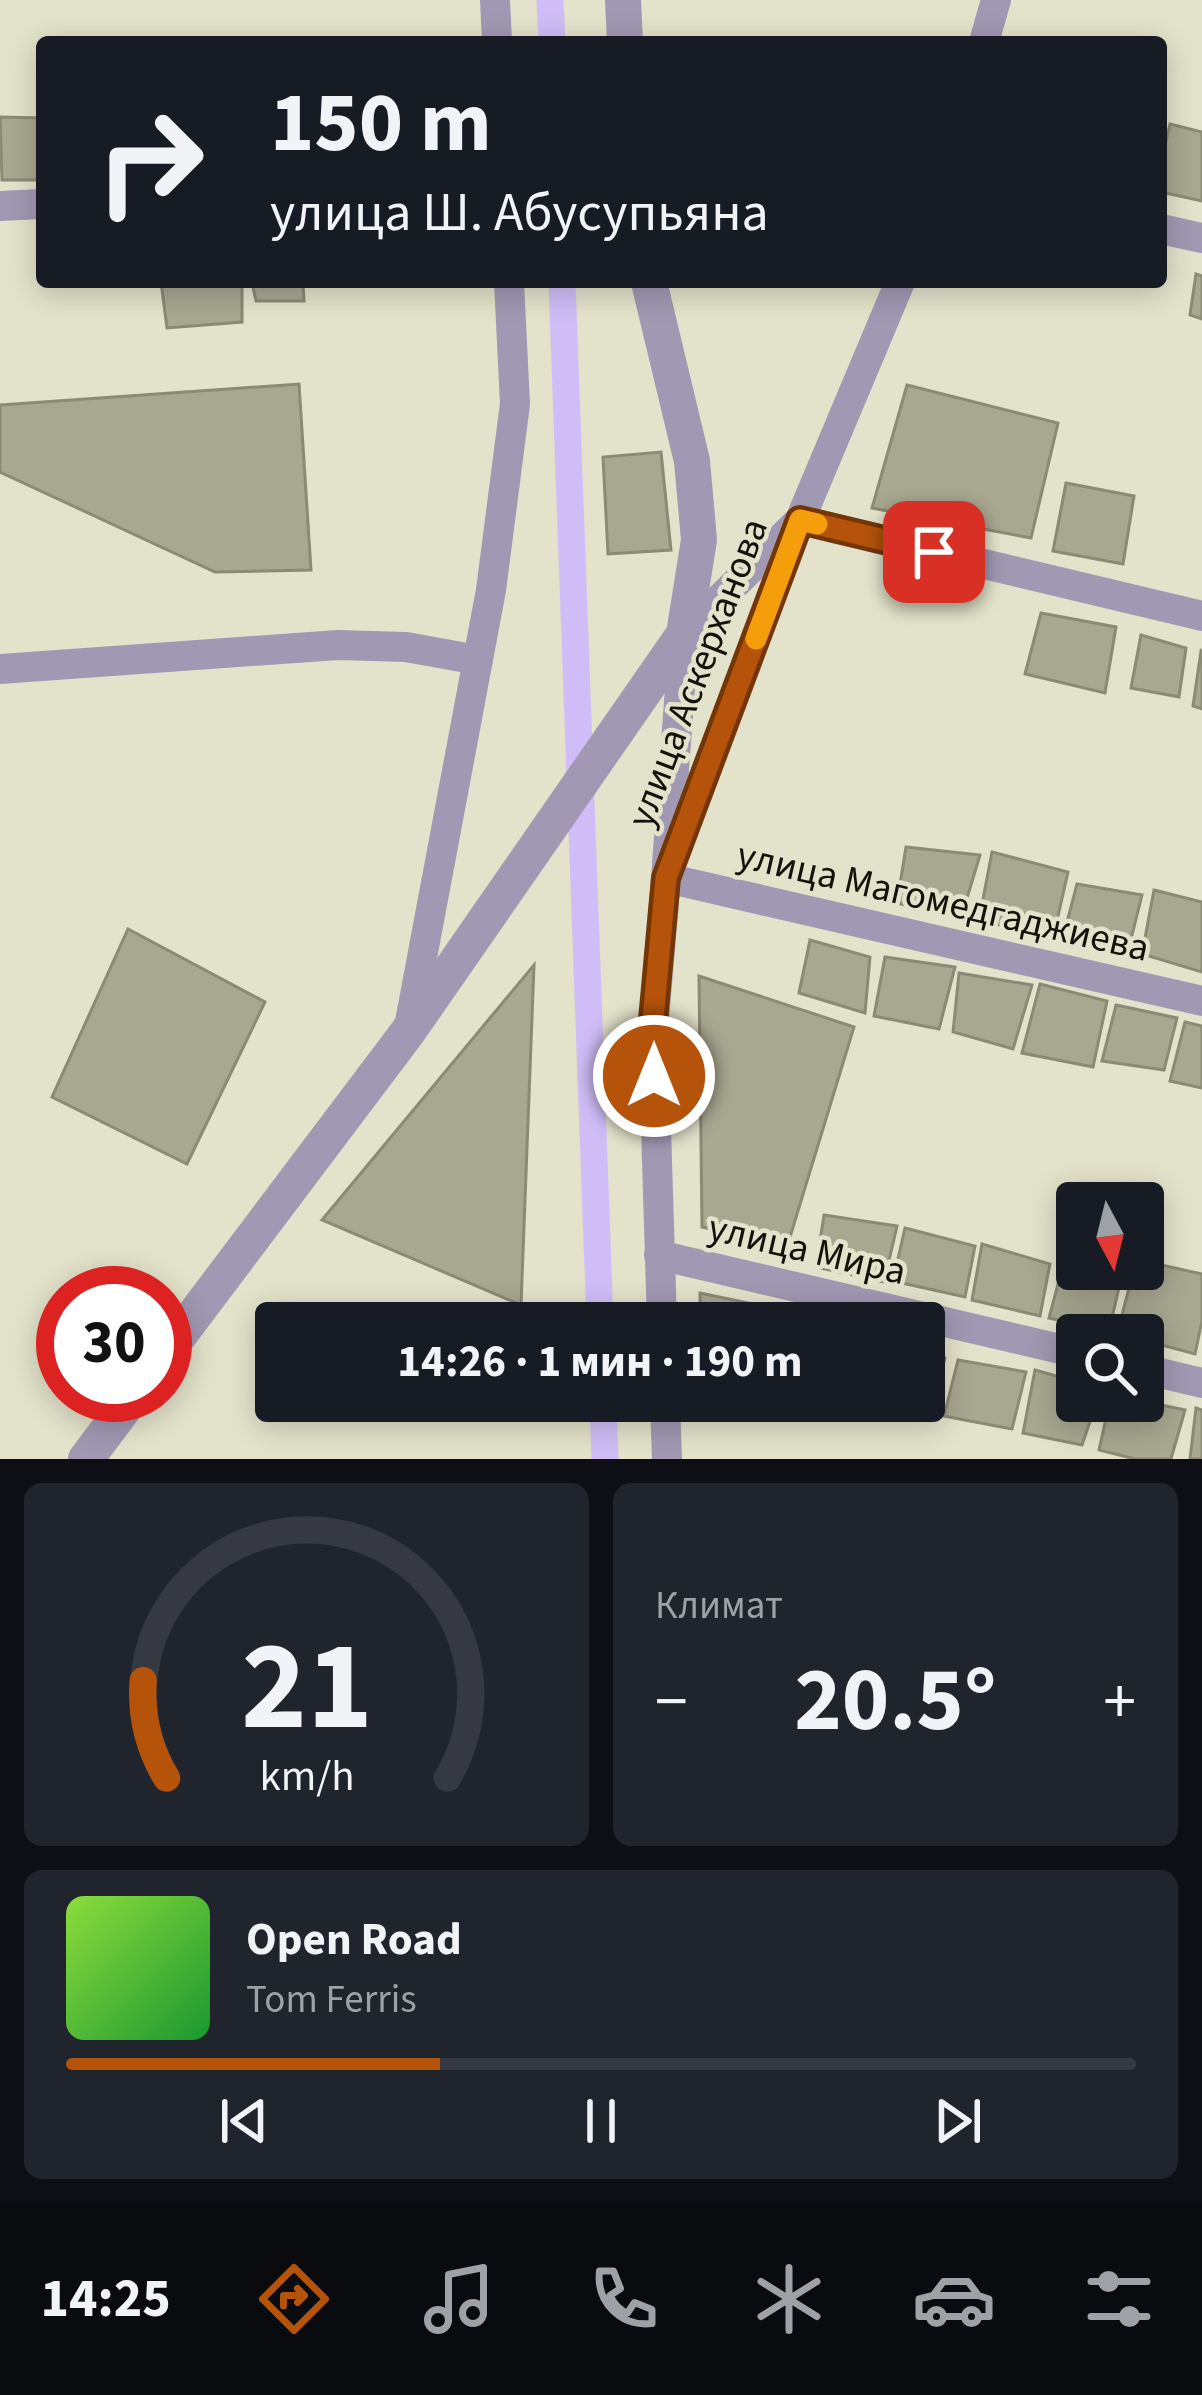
<!DOCTYPE html>
<html lang="ru">
<meta charset="utf-8">
<style>
:root{--surface:#171b24;--page:#20242c;--text:#f1f3f6;--muted:#9ea1a6;--line:#363941;--accent:#b45309}
body{margin:0;font-family:"Source Sans 3",sans-serif;background:var(--page);color:var(--text);height:100vh;display:flex;flex-direction:column;font-size:45px;white-space:nowrap}
*{box-sizing:border-box;margin:0}
p{font-size:39px;color:var(--muted)}
.icon{flex:none;width:66px;height:66px;fill:none;stroke:currentColor;stroke-width:2;stroke-linecap:round;stroke-linejoin:round}
.map{position:relative;height:1459px;overflow:hidden}
.sheet{display:flex;flex-direction:column;gap:24px;padding:24px;background:#0d0f14;flex:1}
.sheet>*{flex:none}
.guide{position:absolute;left:36px;top:36px;width:1131px;height:252px;border-radius:12px;box-shadow:0 6px 30px #0003;background:#171b24;color:var(--text);overflow:hidden}
.needle{width:78px;rotate:173deg}
.controls{position:absolute;left:1056px;top:1182px;display:grid;gap:24px}
.controls a{display:grid;place-items:center;width:108px;height:108px;border-radius:12px;background:var(--surface);box-shadow:0 6px 30px #0003;font-size:60px}
.speed{position:absolute;left:36px;top:1266px;display:flex;gap:24px;font-size:60px;font-weight:700;text-align:center}
.speed>*{display:grid;place-content:center;width:156px;height:156px;border-radius:50%;background:var(--surface);box-shadow:0 6px 30px #0003;line-height:1}
.speed .limit{border:18px solid #d22;background:#fff;color:#111}
.pin{position:absolute;display:grid;place-items:center;width:102px;height:102px;color:#fff;margin:-51px;border-radius:24px;box-shadow:0 6px 18px #0006}
.me{position:absolute;width:132px;margin:-66px;rotate:0deg;stroke-linejoin:round;filter:drop-shadow(0 0 9px #0008)}
.turn{display:flex;align-items:center;gap:42px;height:252px;padding:0 36px;font-size:54px}
.turn .icon{width:156px;height:156px;stroke-width:2.5}
.turn b{display:block;font-size:84px;line-height:102px}
.big{font-size:90px;font-weight:700;line-height:1.1}
.sheet .card{flex:1;display:flex;flex-direction:column;justify-content:center;gap:18px;min-width:0;padding:0 42px;border-radius:18px;background:var(--page)}
.sheet .dial{align-items:center;gap:0}
.dial svg{height:312px;overflow:visible;fill:none;stroke:var(--line);stroke-width:7;stroke-linecap:round;text-anchor:middle}
.dial text{fill:var(--text);stroke:none}
.song{display:flex;align-items:center;gap:36px}
.cover{width:144px;height:144px;border-radius:18px;background:linear-gradient(135deg,hsl(90 70% 55%),hsl(130 70% 35%))}
.played{height:12px;border-radius:6px;background:linear-gradient(90deg,var(--accent) 35%,var(--line) 35%)}
.keys{display:flex;justify-content:space-around;direction:ltr}
.heat{display:flex;justify-content:space-between;align-items:center;font-size:66px;direction:ltr}
.sheet .tiles{flex:1;display:grid;gap:24px;grid-template-columns:1fr 1fr}
.card:last-child{grid-column:span 2}
.trip{position:absolute;left:255px;top:1302px;width:690px;height:120px;border-radius:12px;background:var(--surface);box-shadow:0 6px 30px #0003;font-weight:700;line-height:120px;text-align:center}
.menu{display:flex;height:192px;justify-content:space-around;align-items:center;background:#090b0e;color:var(--muted)}
.menu .icon{width:84px;height:84px}
.menu .on{color:var(--accent)}
.menu b{font-size:54px;color:var(--text)}
.map>svg:first-child{display:block}
</style>
<div class="map">
<svg width="1202" height="1459" viewBox="0 0 1202 1459">
<rect width="100%" height="100%" fill="#e3e2ca"/>
<g fill="none" stroke-linecap="round" stroke-linejoin="round">
<g stroke="#d0bdf8" stroke-width="27">
<polyline points="550,0 552,42"/>
<polyline points="562,282 600,1323"/>
<polyline points="603,1401 605,1459"/>
</g>
</g>
<g fill="#a8a790" stroke="#8b8a74" stroke-width="3">
<polygon points="0,117 42,118 42,180 2,180"/>
<polygon points="1170,124 1202,132 1202,201 1161,192 1161,163"/>
<polygon points="1196,274 1202,276 1202,319 1190,315"/>
<polygon points="161,282 242,282 242,322 167,328"/>
<polygon points="252,282 303,282 304,301 256,301"/>
<polygon points="299,384 311,570 215,572 0,472 0,405"/>
<polygon points="907,385 1058,423 1031,538 872,508"/>
<polygon points="661,452 671,550 608,554 603,457"/>
<polygon points="1066,483 1134,496 1123,564 1053,551"/>
<polygon points="1041,613 1116,627 1105,693 1025,674"/>
<polygon points="1141,635 1186,648 1179,697 1131,688"/>
<polygon points="1201,651 1202,652 1202,709 1193,706"/>
<polygon points="906,847 980,855 961,918 897,903"/>
<polygon points="992,852 1068,872 1053,938 979,920"/>
<polygon points="1077,884 1142,895 1127,955 1062,941"/>
<polygon points="1154,890 1202,902 1202,972 1142,954"/>
<polygon points="128,929 265,1002 187,1164 52,1097"/>
<polygon points="810,940 870,957 865,1013 799,993"/>
<polygon points="885,957 955,967 939,1029 874,1016"/>
<polygon points="534,965 521,1305 322,1220"/>
<polygon points="959,973 1032,985 1013,1049 953,1032"/>
<polygon points="699,976 854,1027 787,1247 702,1227"/>
<polygon points="1040,984 1107,1001 1093,1067 1022,1053"/>
<polygon points="1116,1005 1177,1018 1164,1070 1102,1061"/>
<polygon points="1185,1022 1202,1026 1202,1088 1170,1081"/>
<polygon points="824,1215 897,1226 884,1282 816,1267"/>
<polygon points="905,1228 975,1246 965,1297 893,1281"/>
<polygon points="982,1244 1050,1264 1040,1316 972,1300"/>
<polygon points="1066,1254 1077,1257 1077,1269 1123,1270 1109,1331 1049,1318"/>
<polygon points="1143,1261 1202,1274 1202,1321 1195,1354 1143,1340 1143,1335 1117,1334 1134,1269 1143,1269"/>
<polygon points="700,1293 796,1313 793,1323 700,1323"/>
<polygon points="924,1353 945,1358 928,1415 866,1402 924,1401"/>
<polygon points="958,1360 1026,1372 1012,1429 944,1416"/>
<polygon points="1035,1370 1077,1382 1077,1401 1097,1401 1082,1445 1023,1433"/>
<polygon points="784,1401 858,1401 854,1416 783,1404"/>
<polygon points="1110,1401 1142,1401 1185,1410 1171,1459 1135,1459 1099,1450"/>
<polygon points="1196,1408 1202,1410 1202,1459 1190,1459"/>
</g>
<g fill="none" stroke-linecap="round" stroke-linejoin="round">
<g stroke="#a199b3" stroke-width="30">
<polyline points="495,0 497,42"/>
<polyline points="984,42 996,0"/>
<polyline points="0,206 42,204"/>
<polyline points="1161,229 1202,238"/>
<polyline points="1202,616 800,520 684,634 666,878 1202,1001"/>
<polyline points="0,669 338,645 406,647 478,660"/>
<polyline points="409,1027 491,590 515,404 509,282"/>
<polyline points="659,1255 1077,1353"/>
<polyline points="662,1323 653,1031 666,878 800,520 900,282"/>
<polyline points="1143,1369 1202,1383"/>
<polyline points="665,1401 667,1459"/>
</g>
<g stroke="#a199b3" stroke-width="36">
<polyline points="623,0 625,42"/>
<polyline points="165,1354 407,1033 684,634 699,540 692,461 649,282"/>
<polyline points="86,1459 134,1395"/>
</g>
</g>
<g fill="none" stroke-linecap="round" stroke-linejoin="round">
<defs>
<polyline id="route" points="654,1076 652,1031 666,878 800,520 934,552"/>
</defs>
<use href="#route" stroke="#753606" stroke-width="30"/>
<use href="#route" stroke="#b45309" stroke-width="21"/>
<polyline stroke="#f59e0b" stroke-width="21" points="756,639 800,520 817,524"/>
</g>
<g text-anchor="middle" dominant-baseline="central" stroke-width="9" stroke-linejoin="round" paint-order="stroke">
<g font-size="39" fill="#13130b" stroke="#e3e2ca">
<text transform="translate(698 673) rotate(-69)">улица Аскерханова</text>
<text transform="translate(943 902) rotate(13)">улица Магомедгаджиева</text>
<text transform="translate(807 1250) rotate(13)">улица Мира</text>
</g>
</g>
</svg>
<div class="controls">
<a><svg class="needle" viewBox="-14 -14 28 28"><path d="M0-13l5 13h-10z" fill="#e53935"/><path d="M0 13l5-13h-10z" fill="#9ea1a6"/></svg></a>
<a><svg class="icon" aria-label="search" viewBox="0 0 24 24"><circle cx="10" cy="10" r="6"/><path d="M15 15l6 6"/></svg></a>
</div>
<div class="speed"><div class="limit">30</div></div>
<div class="pin" style="left:934px;top:552px;background:#d93025"><svg class="icon" aria-label="arrive" viewBox="0 0 24 24"><path d="M6 21V4h12l-3 4 3 4H6"/></svg></div>
<svg class="me" style="left:654px;top:1076px" viewBox="-20 -20 40 40"><circle r="17" fill="#b45309" stroke="#fff" stroke-width="3"/><path d="M0-11L8 9 0 5-8 9z" fill="#fff"/></svg>
<div class="trip">14:26 · 1 мин · 190 m</div>
<div class="guide">
<div class="turn"><svg class="icon" aria-label="right" viewBox="0 0 24 24"><path d="M7 20v-9h11M14 6l5 5-5 5"/></svg><div><b>150 m</b>улица Ш. Абусупьяна</div></div>
</div>
</div>
<section class="sheet">
<div class="tiles">
<div class="card dial"><svg viewBox="0 0 100 80">
<path d="M14 69A42 42 0 1 1 86 69"/>
<path d="M14 69A42 42 0 0 1 8 44" stroke="#b45309"/>
<text x="50" y="56" font-size="32" font-weight="700">21</text>
<text x="50" y="72" font-size="11">km/h</text>
</svg></div>
<div class="card"><p>Климат</p>
<div class="heat"><a>−</a><b class="big">20.5°</b><a>+</a></div>
</div>
<div class="card">
<div class="song"><i class="cover"></i><div><b>Open Road</b><p>Tom Ferris</p></div></div>
<div class="played"></div>
<div class="keys"><svg class="icon" aria-label="previous" viewBox="0 0 24 24"><path d="M18 5L8 12l10 7zM5 5v14"/></svg><svg class="icon" aria-label="pause" viewBox="0 0 24 24"><path d="M8 5v14M16 5v14"/></svg><svg class="icon" aria-label="next" viewBox="0 0 24 24"><path d="M6 5l10 7-10 7zM19 5v14"/></svg></div>
</div>
</div>
</section>
<nav class="menu">
<b>14:25</b>
<svg class="icon on" aria-label="directions" viewBox="0 0 24 24"><path d="M12 3l9 9-9 9-9-9zM9 14v-3h6M13 9l2 2-2 2"/></svg>
<svg class="icon" aria-label="music" viewBox="0 0 24 24"><path d="M9 18V5l10-2v13"/><circle cx="6" cy="18" r="3"/><circle cx="16" cy="16" r="3"/></svg>
<svg class="icon" aria-label="phone" viewBox="0 0 24 24"><path d="M5 4h4l2 5-3 2q2 4 5 5l2-3 5 2v4C11 20 4 13 5 4z"/></svg>
<svg class="icon" aria-label="climate" viewBox="0 0 24 24"><path d="M12 3v18M4 7l16 10M4 17L20 7"/></svg>
<svg class="icon" aria-label="car" viewBox="0 0 24 24"><path d="M5 17H2v-5l4-1 3-4h7l3 4 3 1v5h-3M9 17h6M6 11h13"/><circle cx="7" cy="17" r="2"/><circle cx="17" cy="17" r="2"/></svg>
<svg class="icon" aria-label="filters" viewBox="0 0 24 24"><path d="M4 7h16M4 17h16"/><circle cx="9" cy="7" r="2"/><circle cx="15" cy="17" r="2"/></svg>
</nav>
